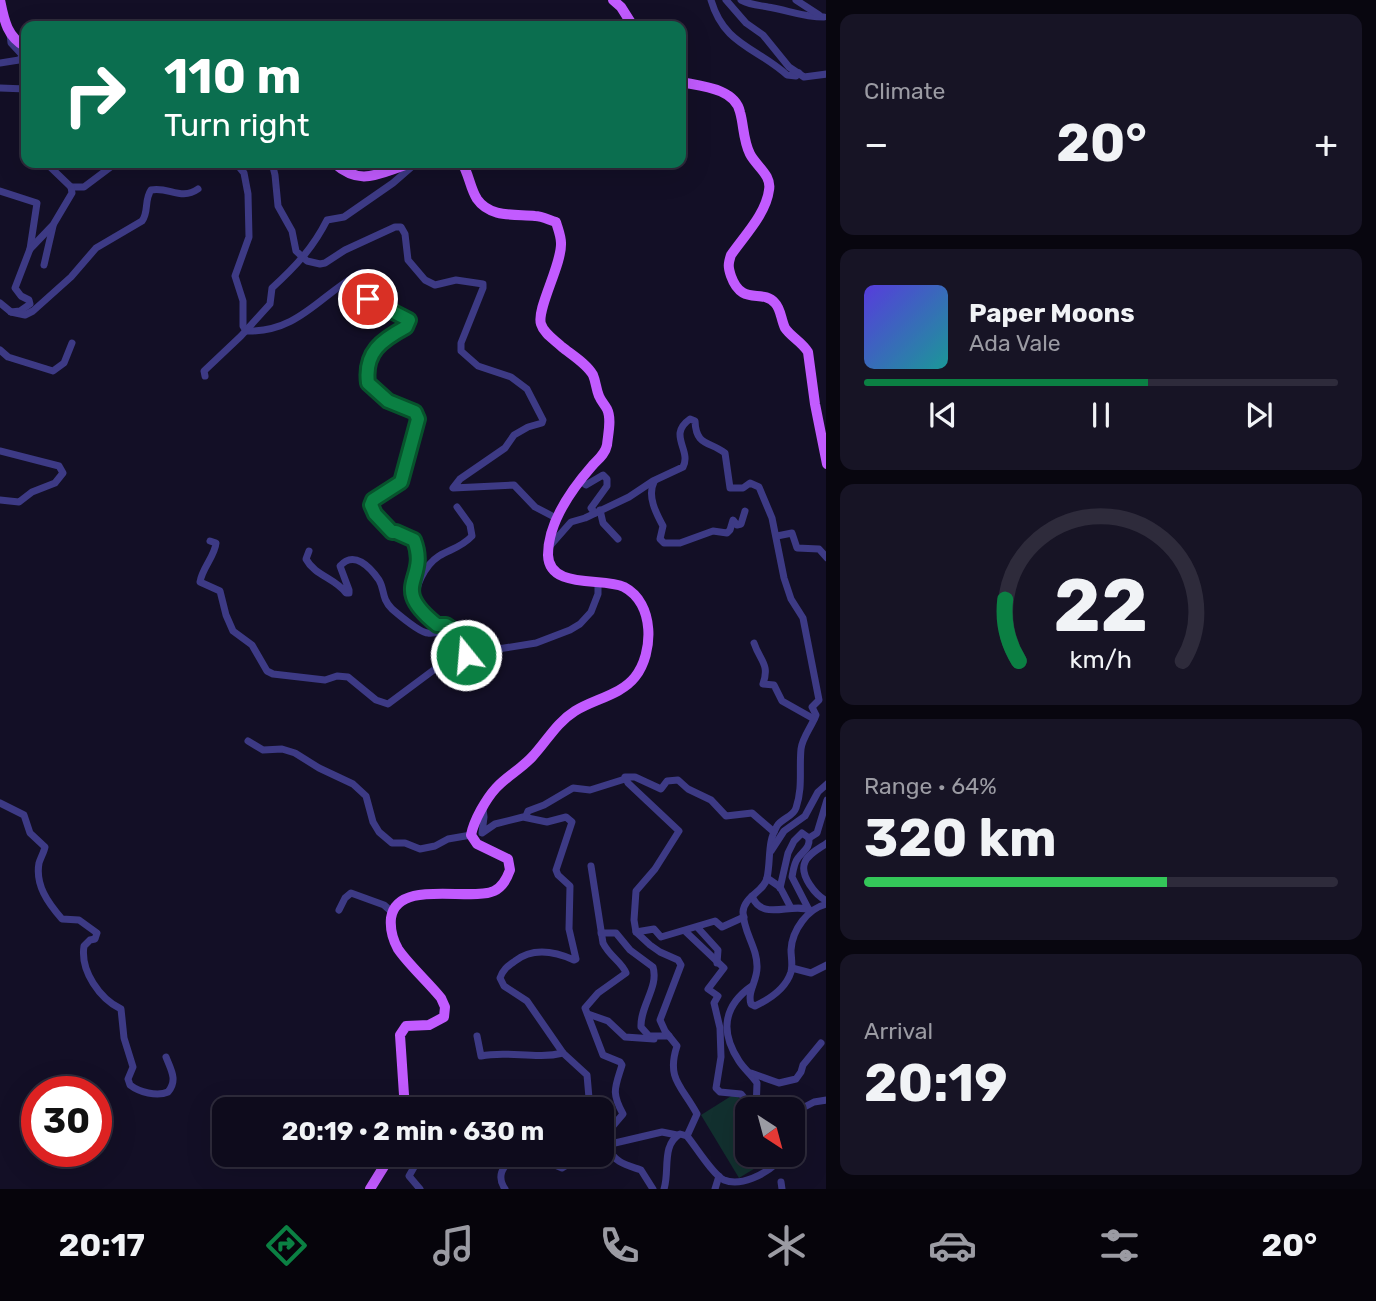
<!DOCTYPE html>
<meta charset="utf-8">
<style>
:root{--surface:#0e0b1c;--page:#171425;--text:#f1f3f6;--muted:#9b9ba3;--line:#2e2b3b;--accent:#0b8043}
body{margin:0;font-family:Rubik,sans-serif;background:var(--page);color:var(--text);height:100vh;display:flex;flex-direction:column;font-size:26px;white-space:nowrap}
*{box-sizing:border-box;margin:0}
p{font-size:23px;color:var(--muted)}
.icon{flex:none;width:38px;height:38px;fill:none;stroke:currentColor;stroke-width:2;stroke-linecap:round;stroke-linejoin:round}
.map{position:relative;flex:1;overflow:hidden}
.panel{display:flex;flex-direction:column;gap:14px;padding:14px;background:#08060f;width:550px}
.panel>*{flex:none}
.hud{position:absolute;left:21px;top:21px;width:665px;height:147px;border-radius:14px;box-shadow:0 7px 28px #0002,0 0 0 2px var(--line);background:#0b6e4f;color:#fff;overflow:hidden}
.needle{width:46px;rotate:144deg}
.fabs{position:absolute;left:735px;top:1097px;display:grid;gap:14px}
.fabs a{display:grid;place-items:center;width:70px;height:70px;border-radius:14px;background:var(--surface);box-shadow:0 7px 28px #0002,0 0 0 2px var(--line);font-size:35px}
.speed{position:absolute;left:21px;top:1076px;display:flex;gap:14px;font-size:35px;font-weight:700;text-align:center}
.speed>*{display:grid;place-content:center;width:91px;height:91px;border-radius:50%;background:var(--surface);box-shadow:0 7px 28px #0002,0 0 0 2px var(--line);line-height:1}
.speed .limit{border:10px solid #d22;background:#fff;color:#111}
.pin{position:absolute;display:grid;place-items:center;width:60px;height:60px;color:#fff;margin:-30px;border:4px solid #fff;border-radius:50%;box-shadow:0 2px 7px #0007}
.me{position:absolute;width:77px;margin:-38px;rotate:343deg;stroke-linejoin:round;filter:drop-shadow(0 0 5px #0008)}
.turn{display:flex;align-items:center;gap:24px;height:147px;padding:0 28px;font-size:32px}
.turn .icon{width:91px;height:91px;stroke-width:2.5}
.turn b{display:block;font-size:49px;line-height:60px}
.big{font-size:52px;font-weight:700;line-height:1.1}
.panel .card{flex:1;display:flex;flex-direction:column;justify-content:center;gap:10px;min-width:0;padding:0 24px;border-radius:14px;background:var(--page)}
.panel .dial{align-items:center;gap:0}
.dial svg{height:182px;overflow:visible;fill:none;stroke:var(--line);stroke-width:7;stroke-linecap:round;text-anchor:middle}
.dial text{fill:var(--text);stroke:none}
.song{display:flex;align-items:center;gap:21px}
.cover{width:84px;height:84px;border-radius:10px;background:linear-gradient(135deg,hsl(250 70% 55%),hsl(180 70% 35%))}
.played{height:7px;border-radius:4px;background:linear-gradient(90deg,var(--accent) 60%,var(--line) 60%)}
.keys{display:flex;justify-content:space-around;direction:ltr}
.heat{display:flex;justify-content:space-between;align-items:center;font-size:38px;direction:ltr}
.charge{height:10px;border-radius:5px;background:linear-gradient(90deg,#34c759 64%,var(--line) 0)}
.trip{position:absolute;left:212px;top:1097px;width:402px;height:70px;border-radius:14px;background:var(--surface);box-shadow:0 7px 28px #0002,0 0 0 2px var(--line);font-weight:700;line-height:70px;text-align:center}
.tab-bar{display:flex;height:112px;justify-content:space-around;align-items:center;background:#06040b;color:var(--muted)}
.tab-bar .icon{width:49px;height:49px}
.tab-bar .current{color:var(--accent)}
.tab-bar b{font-size:32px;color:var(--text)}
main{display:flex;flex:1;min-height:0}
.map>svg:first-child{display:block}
</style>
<main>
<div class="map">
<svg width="827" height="1189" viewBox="0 0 827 1189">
<rect width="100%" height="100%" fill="#130f26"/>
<polygon fill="#12302f" points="736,1093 747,1111 747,1155 775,1156 739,1178 701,1115"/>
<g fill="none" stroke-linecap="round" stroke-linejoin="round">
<g stroke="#3d3a85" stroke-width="7">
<path d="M711,0C724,45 756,47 787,75L796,76L799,73"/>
<polyline points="726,0 746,23 763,35 789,67 804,77 827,74"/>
<path d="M741,0C751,5 757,5 768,7C788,10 802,17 824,17"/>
<polyline points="796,0 819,15"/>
<polyline points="0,63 19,60 23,56 11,43 10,33"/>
<polyline points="0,88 26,89"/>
<polyline points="182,163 203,163"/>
<path d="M236,163L244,173L248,194L249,237L235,276L243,301V326L246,331C298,333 320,295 360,273H365L371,279L368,300L409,320L406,327C385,338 377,339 370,363C361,396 392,402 416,412L418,419L401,482L375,498L371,503L375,514L392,532H396L414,540C417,546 420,551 420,557C419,576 403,590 419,608"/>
<polyline points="272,163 275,175 278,206 292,231 296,251 307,261 320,264 325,263 345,250 395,227 401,227 405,234 408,260 425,280 435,285 456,280 483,284 483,288 461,343 461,351 478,366 511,377 527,389 543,420 542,423 528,427 514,435 505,448 460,479 453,488 514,485 535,507 556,518"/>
<polyline points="71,187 84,187 116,163"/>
<polyline points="0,191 37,203 30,249"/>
<polyline points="44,265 53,226"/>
<polyline points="0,303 11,312 20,311 30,304 29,300 21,296 15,288 30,249 53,225 72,193 71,187 46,163"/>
<path d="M11,312L25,315L33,311L71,277L96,248L142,221C149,212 144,200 151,190C168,186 181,201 198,189"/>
<polyline points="0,350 8,357 53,371 64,363 72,343"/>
<path d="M205,376L204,371L241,336L270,304L272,288C295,267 313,248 327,220L344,217L393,183L416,163"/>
<polyline points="0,451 59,466 63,473 55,483 32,492 19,502 0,500"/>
<polyline points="581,481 586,485 603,475 607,479 607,486 591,508 595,513"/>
<path d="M654,482C647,496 656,513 663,526L660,539L664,543H680L713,531L727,533L730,530L733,520L737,525L741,524L745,511"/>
<path d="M457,507L470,525L472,536C462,547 451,549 439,556C425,565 412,589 418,605C421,613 430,619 437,625H446L477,646"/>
<polyline points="600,510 603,523 618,539"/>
<polyline points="777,536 792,533 797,548 819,549 827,558"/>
<path d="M210,541L216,543C215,556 202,568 200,582L220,591L226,615L233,631L252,645L267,671L273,674L325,680L337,676L348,677L376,700L388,704L439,666L455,661L477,646L498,649L536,643L570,630L580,624L591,612L598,594V583"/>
<path d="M549,547L571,522L585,518L629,497L653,481L683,467C692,450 667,435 690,419L695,421C696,446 709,441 725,453L730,488H743L750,483L759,487L772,518L784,578L791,599L803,618L819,700L812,707L816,715C812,726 802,738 801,749C799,770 803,787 796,808C793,817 782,818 777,826C767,842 771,860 767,878C764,892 744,896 743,912C743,932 758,948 757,968C757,981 747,992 751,1004L755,1006C770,999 786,988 791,972C793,965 791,957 791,950C792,930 808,908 827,904"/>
<path d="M309,551L306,559C315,576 335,578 346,593H349V590L340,566C354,550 370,567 379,580C385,590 381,598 392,609C399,615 420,633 428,633C433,634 439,631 444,633C453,635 455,640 465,638"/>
<path d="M754,643C760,661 770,664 763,684L774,685L782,701L814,719"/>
<polyline points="248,741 263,750 282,749 295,753 319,768 353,784 366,796 373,822 379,832 392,843 405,843 420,849 435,846 448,839 471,835"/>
<path d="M0,803L24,815L30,833L45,847C44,852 41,857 39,863C35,885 48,903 62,919L79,920L97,933L95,939L90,940L84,946C80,971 100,999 121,1009L124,1038L133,1067L128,1079L130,1085C139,1092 157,1097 168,1092C178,1080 171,1070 166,1057"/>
<path d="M483,809L484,817L482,833L495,824L523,817L547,822L566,817L572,822L556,870L558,875L570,886L569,929L576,959L574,960C554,951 533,947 515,961C508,966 503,969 500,978L504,986L527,1001L563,1053L587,1075L589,1098L580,1110"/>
<polyline points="526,816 528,811 544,805 573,788 590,790 625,779"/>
<path d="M827,843C820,848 808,854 805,862C799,875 816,896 827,901"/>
<polyline points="771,851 784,831 805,816 818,792 827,784"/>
<path d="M591,866L603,943C610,957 622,962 626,973L598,993L585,1008L603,1055L620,1062L622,1065C615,1088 611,1092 623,1114L612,1127L608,1148C615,1163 627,1165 641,1170L653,1189"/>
<polyline points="767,878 780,887 791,908"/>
<polyline points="780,888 788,853 794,841 802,833 809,838 817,833 827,800"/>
<path d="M752,896C762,922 791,902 810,910"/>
<polyline points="339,910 345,898 351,893 384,905 392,912"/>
<path d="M809,910L792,877C793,871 794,863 798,858C804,850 810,848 809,838"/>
<polyline points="698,928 718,950 717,963"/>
<polyline points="685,931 724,968 708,989 718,996 714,1003 720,1028 721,1057 716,1088 720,1092 741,1094 754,1110"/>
<polyline points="636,932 654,929 661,937 715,921 722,927 744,917"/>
<path d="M601,933H616L630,950L653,967C659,987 640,1006 641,1027L649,1036H669"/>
<polyline points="792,968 811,973 827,965"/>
<path d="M752,986C723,1006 720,1032 739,1061C744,1069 752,1075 757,1083L756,1110"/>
<polyline points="588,1014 608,1021 625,1037 654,1039"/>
<path d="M477,1036L481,1056C508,1050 535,1060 563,1053"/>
<polyline points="751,1073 779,1083 796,1079 801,1072 803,1065 821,1043"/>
<polyline points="793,1113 814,1102 827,1100"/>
<path d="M687,1136L697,1114C682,1086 666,1079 677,1046L665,1031L660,1020L681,965L678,960L660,952L650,945L636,932L634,920L636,891L655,869L679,831L628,783L625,777H635L661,789L667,781L678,780L688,789L711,800L726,816L752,813L774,832"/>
<polyline points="602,1146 662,1132 677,1135"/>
<polyline points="549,1155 555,1165 562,1168 583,1155"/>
<polyline points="781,1182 782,1189"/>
<polyline points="420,1189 409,1176 421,1155"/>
<path d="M505,1189C495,1174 505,1166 514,1155"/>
<path d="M664,1189C670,1171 661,1145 680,1134L687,1136C696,1147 713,1175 724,1180C741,1187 765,1174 777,1163L778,1155"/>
<polyline points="715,1189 719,1176"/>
</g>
<g stroke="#c25bff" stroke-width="10">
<path d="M0,0C4,20 7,37 26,47"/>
<polyline points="613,0 621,7 633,26"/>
<path d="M681,82C700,86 735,88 740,112C744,126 743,140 750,154C756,166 772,175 769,190C766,214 744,236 731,255C728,264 728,267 731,276C742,307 762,288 775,303C781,309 781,320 785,328C791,337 802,342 808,352L815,404L827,464"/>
<path d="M334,163C362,188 380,172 412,163"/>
<path d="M405,1110L400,1035L406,1026L429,1025L444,1017L445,1007L441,998C429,983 408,964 398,949C393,940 390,928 391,918C397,878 470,902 494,891C503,887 507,878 510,870L508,859L477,844L471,835C474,820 486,799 496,788C507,776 521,769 532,757C547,741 556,723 575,711C594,699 621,695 635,677C654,653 655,603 624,587C603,577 549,590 548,555C548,522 571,490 592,466C597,460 605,455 607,445C608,434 612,419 607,409C605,405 601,401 599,396C596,389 596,382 593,375C587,364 572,355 562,347C555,340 544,334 541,324C536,309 562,265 561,243C561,236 558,229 556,222C549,220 542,216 535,216C515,214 490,218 477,199C470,188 469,174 462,163"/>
<polyline points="370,1189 391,1155"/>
</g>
</g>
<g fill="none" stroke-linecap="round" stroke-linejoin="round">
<defs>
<path id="route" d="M368,299L409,320L406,327C382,340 364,352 368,383L388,401L415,412L418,419L401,482L373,500L371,505L375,514L392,532H396L414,540C430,581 387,585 437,625H446L477,646L466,655"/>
</defs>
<use href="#route" stroke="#07532c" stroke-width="18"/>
<use href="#route" stroke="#0b8043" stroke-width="12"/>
</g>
</svg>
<div class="fabs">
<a><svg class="needle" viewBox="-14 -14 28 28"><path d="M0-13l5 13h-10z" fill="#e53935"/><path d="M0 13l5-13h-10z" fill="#9b9ba3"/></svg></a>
</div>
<div class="speed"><div class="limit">30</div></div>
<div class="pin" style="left:368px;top:299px;background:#d93025"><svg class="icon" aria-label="arrive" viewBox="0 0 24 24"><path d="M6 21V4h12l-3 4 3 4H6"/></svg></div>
<svg class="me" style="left:466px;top:655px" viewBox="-20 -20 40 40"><circle r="17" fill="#0b8043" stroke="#fff" stroke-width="3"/><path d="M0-11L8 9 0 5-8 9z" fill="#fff"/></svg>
<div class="trip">20:19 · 2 min · 630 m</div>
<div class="hud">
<div class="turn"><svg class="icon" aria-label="right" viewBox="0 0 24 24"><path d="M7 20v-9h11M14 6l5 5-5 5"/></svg><div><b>110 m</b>Turn right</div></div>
</div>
</div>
<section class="panel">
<div class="card"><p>Climate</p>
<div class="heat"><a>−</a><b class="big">20°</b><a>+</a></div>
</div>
<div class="card">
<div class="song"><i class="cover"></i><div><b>Paper Moons</b><p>Ada Vale</p></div></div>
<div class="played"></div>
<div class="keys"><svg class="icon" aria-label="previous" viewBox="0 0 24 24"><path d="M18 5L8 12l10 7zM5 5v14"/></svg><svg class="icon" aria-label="pause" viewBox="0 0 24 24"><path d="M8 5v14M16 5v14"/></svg><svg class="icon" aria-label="next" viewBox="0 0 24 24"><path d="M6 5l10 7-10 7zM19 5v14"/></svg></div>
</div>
<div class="card dial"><svg viewBox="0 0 100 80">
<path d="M14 69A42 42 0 1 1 86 69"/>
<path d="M14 69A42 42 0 0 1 8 42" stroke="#0b8043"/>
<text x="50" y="56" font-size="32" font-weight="700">22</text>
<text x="50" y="72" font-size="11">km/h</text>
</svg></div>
<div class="card"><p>Range · 64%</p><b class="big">320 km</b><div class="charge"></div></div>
<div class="card"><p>Arrival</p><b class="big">20:19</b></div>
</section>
</main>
<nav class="tab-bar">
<b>20:17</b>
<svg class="icon current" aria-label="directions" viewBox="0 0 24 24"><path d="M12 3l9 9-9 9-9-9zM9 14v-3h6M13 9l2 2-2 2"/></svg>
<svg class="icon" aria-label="music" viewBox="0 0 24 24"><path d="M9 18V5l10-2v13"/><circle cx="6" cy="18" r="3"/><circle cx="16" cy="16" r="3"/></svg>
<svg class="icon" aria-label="phone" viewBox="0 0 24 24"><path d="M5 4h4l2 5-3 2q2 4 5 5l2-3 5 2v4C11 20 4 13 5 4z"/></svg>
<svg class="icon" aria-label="climate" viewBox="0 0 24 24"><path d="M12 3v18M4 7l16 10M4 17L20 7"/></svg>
<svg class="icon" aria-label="car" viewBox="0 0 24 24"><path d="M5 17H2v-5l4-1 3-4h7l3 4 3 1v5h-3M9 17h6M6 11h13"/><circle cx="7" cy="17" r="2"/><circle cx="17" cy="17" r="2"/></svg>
<svg class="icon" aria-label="filters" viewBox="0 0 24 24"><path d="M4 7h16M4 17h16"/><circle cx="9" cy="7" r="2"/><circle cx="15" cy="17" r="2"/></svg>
<b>20°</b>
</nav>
